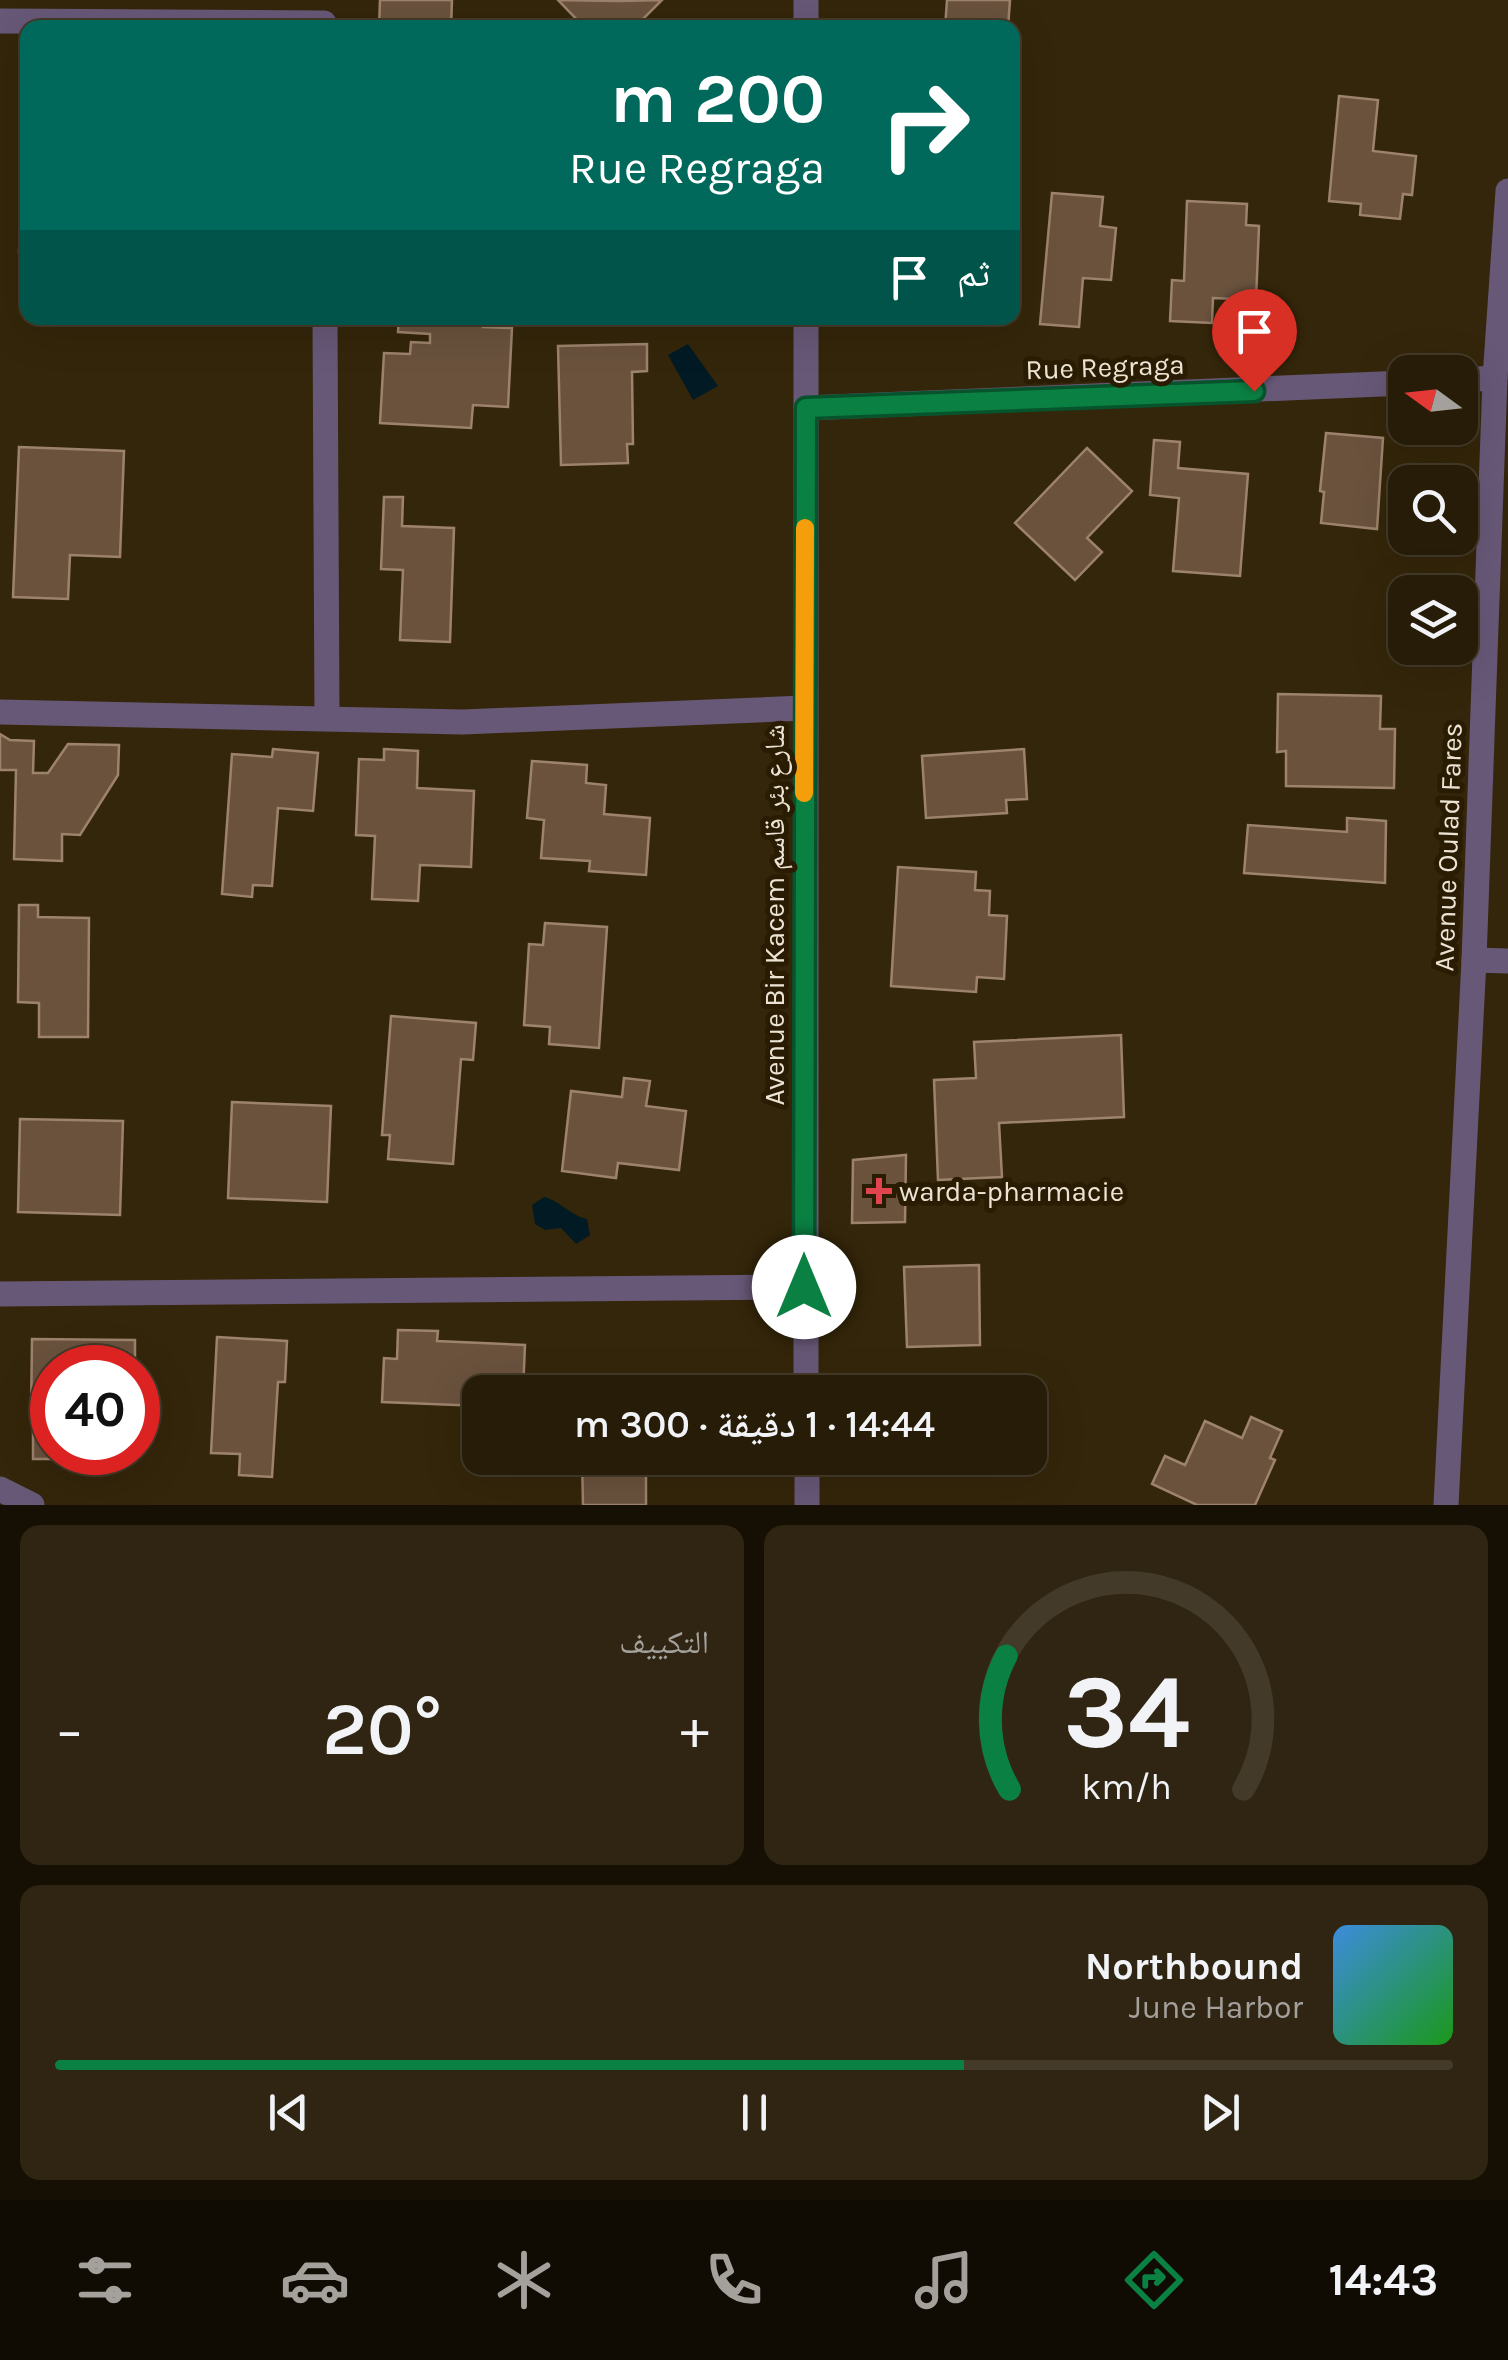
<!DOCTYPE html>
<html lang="ar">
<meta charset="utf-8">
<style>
:root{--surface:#271c08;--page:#2f2512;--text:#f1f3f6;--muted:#a4a19c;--line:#433a29;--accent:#0b8043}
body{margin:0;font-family:Karla,"Noto Naskh Arabic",sans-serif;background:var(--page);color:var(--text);direction:rtl;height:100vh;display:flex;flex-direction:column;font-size:38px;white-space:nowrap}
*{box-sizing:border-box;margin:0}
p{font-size:32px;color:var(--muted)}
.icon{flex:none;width:55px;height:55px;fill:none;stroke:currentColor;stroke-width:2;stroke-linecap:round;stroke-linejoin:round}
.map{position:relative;height:1505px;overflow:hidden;direction:ltr}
.details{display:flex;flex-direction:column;gap:20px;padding:20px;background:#150f04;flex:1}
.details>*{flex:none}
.guide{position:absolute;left:20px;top:20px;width:1000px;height:305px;border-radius:20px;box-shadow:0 10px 40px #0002,0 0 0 2px var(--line);direction:rtl;background:#00695c;color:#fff;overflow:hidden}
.needle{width:65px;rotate:285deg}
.buttons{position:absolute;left:1388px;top:355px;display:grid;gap:20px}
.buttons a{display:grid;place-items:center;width:90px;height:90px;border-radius:20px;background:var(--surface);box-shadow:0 10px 40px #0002,0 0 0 2px var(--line);font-size:50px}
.speed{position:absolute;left:30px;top:1345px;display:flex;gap:20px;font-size:50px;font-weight:700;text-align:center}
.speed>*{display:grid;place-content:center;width:130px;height:130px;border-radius:50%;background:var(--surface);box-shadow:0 10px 40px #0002,0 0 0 2px var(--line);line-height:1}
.speed .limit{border:15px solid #d22;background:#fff;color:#111}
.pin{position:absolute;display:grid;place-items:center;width:85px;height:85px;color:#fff;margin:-102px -42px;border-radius:50% 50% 50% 0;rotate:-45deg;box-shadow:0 0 10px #0007}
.pin .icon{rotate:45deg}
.me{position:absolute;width:110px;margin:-55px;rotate:0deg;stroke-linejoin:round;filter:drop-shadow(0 0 8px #0008)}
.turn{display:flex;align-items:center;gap:35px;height:210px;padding:0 30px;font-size:45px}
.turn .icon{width:130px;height:130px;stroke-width:2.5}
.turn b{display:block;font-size:70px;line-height:85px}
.then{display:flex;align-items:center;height:95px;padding:0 30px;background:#0003;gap:20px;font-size:38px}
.big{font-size:75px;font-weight:600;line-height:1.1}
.details .tile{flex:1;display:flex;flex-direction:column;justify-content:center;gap:15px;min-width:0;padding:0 35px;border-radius:20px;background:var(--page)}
.details .dial{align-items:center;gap:0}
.dial svg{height:260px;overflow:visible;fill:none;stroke:var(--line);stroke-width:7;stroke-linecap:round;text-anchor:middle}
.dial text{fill:var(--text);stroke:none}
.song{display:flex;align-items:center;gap:30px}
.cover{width:120px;height:120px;border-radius:15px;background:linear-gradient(135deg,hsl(210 70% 55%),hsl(120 70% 35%))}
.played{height:10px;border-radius:5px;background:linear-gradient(90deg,var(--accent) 65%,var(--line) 65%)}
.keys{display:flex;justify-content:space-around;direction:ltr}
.heat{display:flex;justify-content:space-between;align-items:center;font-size:55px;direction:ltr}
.details .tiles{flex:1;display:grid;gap:20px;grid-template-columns:1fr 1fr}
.tile:last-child{grid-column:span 2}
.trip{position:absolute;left:462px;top:1375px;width:585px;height:100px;border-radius:20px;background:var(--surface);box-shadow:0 10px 40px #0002,0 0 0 2px var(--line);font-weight:600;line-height:100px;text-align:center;direction:rtl}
.tab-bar{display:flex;height:160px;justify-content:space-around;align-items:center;background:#100b03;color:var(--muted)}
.tab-bar .icon{width:70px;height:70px}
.tab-bar .active{color:var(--accent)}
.tab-bar b{font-size:45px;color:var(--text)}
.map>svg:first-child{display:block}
</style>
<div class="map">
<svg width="1508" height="1505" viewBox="0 0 1508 1505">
<rect width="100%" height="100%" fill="#34260a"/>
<g fill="#021a23">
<polygon points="688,344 718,386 693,400 668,355"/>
<path d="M544,1197C561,1201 571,1216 587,1219L590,1235L576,1244L561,1228L545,1230L535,1224L532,1205Z"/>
</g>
<g fill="#6a523d" stroke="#9d836c" stroke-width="2.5">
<polygon points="380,0 452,0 451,28 379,28"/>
<polygon points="558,0 618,1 662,0 634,28 585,28"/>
<polygon points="947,0 1010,0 1008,28 945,28"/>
<polygon points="1339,96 1378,100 1373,151 1416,156 1412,195 1403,194 1400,219 1360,215 1361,204 1329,201"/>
<polygon points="23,159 28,160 28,253 19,252"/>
<polygon points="1052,193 1103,197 1100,226 1116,228 1111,280 1083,278 1079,327 1040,324"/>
<polygon points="1187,201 1247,204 1246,225 1259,226 1256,300 1213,298 1212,323 1170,321 1172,280 1184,281"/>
<polygon points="399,318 483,321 483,327 512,328 508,407 473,405 471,428 380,423 384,353 410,354 411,342 430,343 430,334 398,332"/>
<polygon points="647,344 647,371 632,372 633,444 627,444 628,463 561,465 558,346"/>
<polygon points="1326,433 1383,438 1377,529 1321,523 1324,492 1320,491"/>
<polygon points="1154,440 1180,442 1178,468 1248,474 1240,576 1173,571 1179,498 1150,495"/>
<polygon points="19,447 124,451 120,557 70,555 68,599 13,597"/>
<polygon points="1087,448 1132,491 1087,538 1102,552 1075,580 1015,523"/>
<polygon points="384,497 403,497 402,526 454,528 450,642 400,640 403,570 381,569"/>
<polygon points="1278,694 1381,696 1380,729 1395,729 1394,788 1286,786 1286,751 1277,752"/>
<polygon points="0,734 10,740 34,741 33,773 48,773 68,744 119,745 118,775 80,835 62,834 62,861 14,859 16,770 0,770"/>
<polygon points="273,749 318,753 313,811 278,808 272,886 253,885 252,897 222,894 232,754 272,757"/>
<polygon points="384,749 418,751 417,788 474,791 471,867 420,865 418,901 372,899 375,836 356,835 359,759 384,760"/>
<polygon points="1024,749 1027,799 1006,800 1007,813 926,818 922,756"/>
<polygon points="532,761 587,765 586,783 606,785 604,814 650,818 646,875 589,871 590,861 541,858 544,820 527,818"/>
<polygon points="1347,818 1386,821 1385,883 1244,873 1248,825 1347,832"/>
<polygon points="898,867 976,872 975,890 990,891 989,915 1007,916 1004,979 977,977 976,992 891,986"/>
<polygon points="19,905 38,905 38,917 89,918 88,1037 39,1037 39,1003 18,1002"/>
<polygon points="545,923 607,927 599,1048 549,1044 550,1027 524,1025 529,944 543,945"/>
<polygon points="391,1016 476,1023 473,1060 461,1059 453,1164 388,1159 390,1135 382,1135"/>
<polygon points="1121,1035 1124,1117 999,1123 1002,1177 938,1180 934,1080 976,1078 974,1042"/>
<polygon points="624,1078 650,1081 646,1106 686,1111 679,1170 618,1163 616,1178 562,1171 571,1091 622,1097"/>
<polygon points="232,1102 331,1106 327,1202 228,1198"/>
<polygon points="20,1119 123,1121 120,1215 18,1212"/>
<polygon points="906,1155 905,1222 852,1223 853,1160"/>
<polygon points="979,1265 980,1345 907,1347 904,1267"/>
<polygon points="398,1330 438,1331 437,1341 525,1345 523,1392 480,1392 480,1406 382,1402 384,1358 397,1359"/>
<polygon points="217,1337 287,1341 285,1382 278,1382 272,1477 239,1475 240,1454 211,1453"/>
<polygon points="32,1339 135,1340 135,1368 52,1368 52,1416 31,1416"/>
<polygon points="1251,1417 1282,1431 1270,1458 1275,1460 1255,1505 1197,1505 1152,1484 1165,1456 1185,1465 1205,1421 1242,1438"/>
<polygon points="33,1430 52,1430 52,1452 70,1452 70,1459 33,1459"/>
<polygon points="582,1458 694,1458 694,1465 646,1465 646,1505 583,1505"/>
</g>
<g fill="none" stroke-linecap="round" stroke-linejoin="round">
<g stroke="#685878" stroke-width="25">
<polyline points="0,21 324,23"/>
<polyline points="325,318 327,718"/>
<polyline points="1460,380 1495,378"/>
<polyline points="806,408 1405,383"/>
<polyline points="0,712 463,722 804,708"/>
<polyline points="1474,960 1508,961"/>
<polyline points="0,1294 805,1287"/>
<polyline points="0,1489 32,1505"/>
<polyline points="1446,1505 1474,960 1495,378 1508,191"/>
</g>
<g stroke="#685878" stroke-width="25">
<polyline points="806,0 806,28"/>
<polyline points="806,1392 806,318"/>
<polyline points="807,1458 807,1505"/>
</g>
</g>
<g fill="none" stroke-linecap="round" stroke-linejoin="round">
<defs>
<polyline id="route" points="804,1287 806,408 1254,391"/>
</defs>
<use href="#route" stroke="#07532c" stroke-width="25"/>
<use href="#route" stroke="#0b8043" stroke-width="18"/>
<polyline stroke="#f59e0b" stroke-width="18" points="804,793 805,528"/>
</g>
<path fill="#e0444e" stroke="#291c02" stroke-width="4" d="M874 1176h10v10h10v10h-10v10h-10v-10h-10v-10h10z"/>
<g text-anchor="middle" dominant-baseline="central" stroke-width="10" stroke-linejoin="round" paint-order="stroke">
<g font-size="28" fill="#ece3d4" stroke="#291c02">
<text transform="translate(1105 367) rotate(-2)">Rue Regraga</text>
<text transform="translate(1448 847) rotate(-88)">Avenue Oulad Fares</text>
<text transform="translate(774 915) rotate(-90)">Avenue Bir Kacem شارع بئر قاسم</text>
</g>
<g font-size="28" fill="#ece3d4" stroke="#291c02" text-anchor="start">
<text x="899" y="1191">warda-pharmacie</text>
</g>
</g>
</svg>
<div class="buttons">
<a><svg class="needle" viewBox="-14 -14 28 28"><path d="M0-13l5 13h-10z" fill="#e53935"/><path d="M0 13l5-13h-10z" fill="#a4a19c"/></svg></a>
<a><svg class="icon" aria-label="search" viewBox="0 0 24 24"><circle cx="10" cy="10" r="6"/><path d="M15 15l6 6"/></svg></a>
<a><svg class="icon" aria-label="layers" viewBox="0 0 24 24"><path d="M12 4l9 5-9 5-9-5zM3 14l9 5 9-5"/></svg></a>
</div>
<div class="speed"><div class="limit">40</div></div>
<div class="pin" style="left:1254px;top:391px;background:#d93025"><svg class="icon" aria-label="arrive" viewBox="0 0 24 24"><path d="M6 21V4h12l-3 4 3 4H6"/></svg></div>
<svg class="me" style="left:804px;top:1287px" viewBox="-20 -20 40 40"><circle r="19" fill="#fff"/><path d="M0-13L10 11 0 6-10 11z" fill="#0b8043"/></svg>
<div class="trip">14:44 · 1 دقيقة · 300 m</div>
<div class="guide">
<div class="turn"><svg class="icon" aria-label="right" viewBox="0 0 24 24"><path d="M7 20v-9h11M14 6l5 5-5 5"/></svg><div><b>200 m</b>Rue Regraga</div></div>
<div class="then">ثم<svg class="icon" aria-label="arrive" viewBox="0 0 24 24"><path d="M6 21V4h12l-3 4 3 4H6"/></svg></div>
</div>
</div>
<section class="details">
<div class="tiles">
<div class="tile dial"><svg viewBox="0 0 100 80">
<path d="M14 69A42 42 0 1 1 86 69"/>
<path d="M14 69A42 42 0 0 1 13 28" stroke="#0b8043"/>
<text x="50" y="56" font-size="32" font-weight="700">34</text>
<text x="50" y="72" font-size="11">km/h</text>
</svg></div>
<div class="tile"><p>التكييف</p>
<div class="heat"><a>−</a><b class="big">20°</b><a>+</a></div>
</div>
<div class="tile">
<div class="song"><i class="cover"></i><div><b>Northbound</b><p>June Harbor</p></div></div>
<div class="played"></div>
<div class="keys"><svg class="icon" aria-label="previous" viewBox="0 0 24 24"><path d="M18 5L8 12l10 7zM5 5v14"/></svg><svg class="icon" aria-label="pause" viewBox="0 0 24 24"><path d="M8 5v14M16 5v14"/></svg><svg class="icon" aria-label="next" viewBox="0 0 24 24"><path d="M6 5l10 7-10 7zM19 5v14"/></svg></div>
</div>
</div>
</section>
<nav class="tab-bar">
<b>14:43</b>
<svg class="icon active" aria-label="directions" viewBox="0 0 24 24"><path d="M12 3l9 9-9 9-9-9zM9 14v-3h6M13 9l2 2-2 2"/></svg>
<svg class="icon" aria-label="music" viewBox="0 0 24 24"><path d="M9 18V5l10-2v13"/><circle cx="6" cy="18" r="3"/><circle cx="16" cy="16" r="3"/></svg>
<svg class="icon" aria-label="phone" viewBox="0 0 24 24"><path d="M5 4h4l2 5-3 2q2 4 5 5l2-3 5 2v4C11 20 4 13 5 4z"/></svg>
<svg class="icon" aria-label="climate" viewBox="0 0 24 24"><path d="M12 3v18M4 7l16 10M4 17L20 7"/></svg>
<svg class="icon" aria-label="car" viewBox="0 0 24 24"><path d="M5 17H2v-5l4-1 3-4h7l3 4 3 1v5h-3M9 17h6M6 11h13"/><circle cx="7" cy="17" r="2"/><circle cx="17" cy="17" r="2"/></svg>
<svg class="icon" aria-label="filters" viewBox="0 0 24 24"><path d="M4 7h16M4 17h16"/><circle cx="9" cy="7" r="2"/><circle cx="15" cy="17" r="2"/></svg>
</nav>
